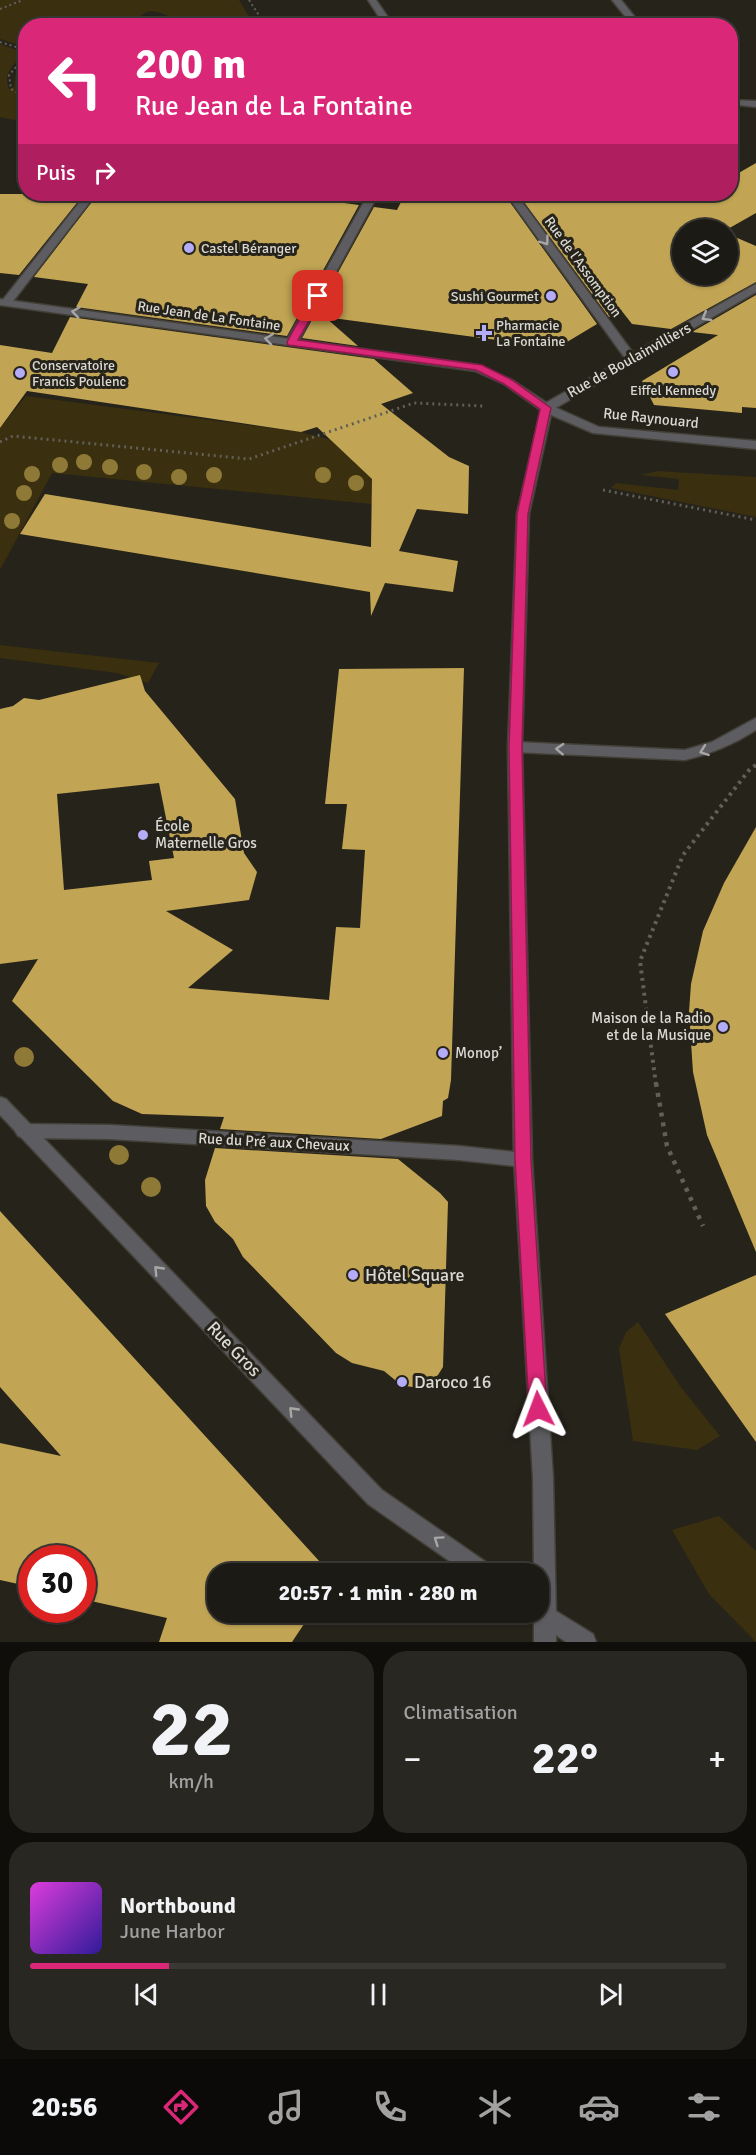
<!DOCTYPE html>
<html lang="fr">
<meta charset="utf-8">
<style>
:root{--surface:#1c1a14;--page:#292722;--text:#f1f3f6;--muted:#a0a1a0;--line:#3a3834;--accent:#db2777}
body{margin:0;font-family:Signika,sans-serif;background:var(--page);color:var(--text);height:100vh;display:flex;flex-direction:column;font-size:22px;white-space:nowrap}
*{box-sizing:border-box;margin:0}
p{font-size:20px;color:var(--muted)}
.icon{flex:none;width:33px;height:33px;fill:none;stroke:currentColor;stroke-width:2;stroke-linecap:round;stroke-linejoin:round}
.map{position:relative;height:1642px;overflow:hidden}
.drawer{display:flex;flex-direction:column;gap:9px;padding:9px;background:#0f0e0b;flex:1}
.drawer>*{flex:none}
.hud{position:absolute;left:18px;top:18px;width:720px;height:183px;border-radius:24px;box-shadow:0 2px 4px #0004,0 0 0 2px var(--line);background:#db2777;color:#fff;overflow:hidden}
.fabs{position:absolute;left:672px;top:219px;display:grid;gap:12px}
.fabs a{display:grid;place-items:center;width:66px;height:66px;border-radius:50%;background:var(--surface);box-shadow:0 2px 4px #0004,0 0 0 2px var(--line);font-size:30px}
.speed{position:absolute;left:18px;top:1545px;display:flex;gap:12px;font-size:30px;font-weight:700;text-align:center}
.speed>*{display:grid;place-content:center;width:78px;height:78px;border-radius:50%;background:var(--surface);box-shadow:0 2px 4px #0004,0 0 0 2px var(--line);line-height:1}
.speed .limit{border:9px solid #d22;background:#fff;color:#111}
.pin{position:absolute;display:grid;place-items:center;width:51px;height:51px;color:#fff;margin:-26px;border-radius:12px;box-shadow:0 3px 9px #0006}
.me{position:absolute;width:66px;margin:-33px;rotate:357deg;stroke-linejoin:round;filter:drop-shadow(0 0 4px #0008)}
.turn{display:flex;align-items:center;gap:21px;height:126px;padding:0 18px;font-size:27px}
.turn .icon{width:78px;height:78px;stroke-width:2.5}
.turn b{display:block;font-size:42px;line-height:51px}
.then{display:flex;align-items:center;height:57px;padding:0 18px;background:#0003;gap:12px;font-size:22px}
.big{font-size:45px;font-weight:700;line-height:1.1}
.drawer .card{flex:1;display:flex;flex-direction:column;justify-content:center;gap:9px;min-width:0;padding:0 21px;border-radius:24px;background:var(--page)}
.drawer .dial{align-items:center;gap:0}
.dial b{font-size:78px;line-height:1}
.song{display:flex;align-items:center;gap:18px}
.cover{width:72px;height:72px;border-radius:9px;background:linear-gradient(135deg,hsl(300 70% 55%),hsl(250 70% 35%))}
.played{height:6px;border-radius:3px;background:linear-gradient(90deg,var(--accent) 20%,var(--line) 20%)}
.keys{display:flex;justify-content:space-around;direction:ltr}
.heat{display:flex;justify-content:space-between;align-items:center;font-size:33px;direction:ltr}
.drawer .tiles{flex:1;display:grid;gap:9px;grid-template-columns:1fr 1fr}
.card:last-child{grid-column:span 2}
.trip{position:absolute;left:207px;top:1563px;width:342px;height:60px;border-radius:24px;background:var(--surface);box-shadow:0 2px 4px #0004,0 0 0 2px var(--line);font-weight:700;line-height:60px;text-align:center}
.dock{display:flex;height:96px;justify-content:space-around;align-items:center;background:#0b0a08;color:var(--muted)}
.dock .icon{width:42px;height:42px}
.dock .selected{color:var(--accent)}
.dock b{font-size:27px;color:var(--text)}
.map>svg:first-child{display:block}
</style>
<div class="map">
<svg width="756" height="1642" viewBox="0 0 756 1642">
<rect width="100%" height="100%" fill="#26231b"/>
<g fill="#3a2f0e">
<path d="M0,0H239L251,20C230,23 213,28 191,26C175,24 153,0 139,18L144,25L26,26L25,47L0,39Z"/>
<path d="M0,44L25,53C14,65 3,71 9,89L14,87L16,71L25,60V122L0,117Z"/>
<polygon points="26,396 301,432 331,440 372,479 372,504 52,473 0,570 0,428"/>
<polygon points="658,471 756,477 756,517 611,488 616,483 678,490 679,479 640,475"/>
<polygon points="0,645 159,663 148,683 117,673 0,658"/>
<polygon points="638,1322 680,1386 720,1436 697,1450 633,1441 619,1349 626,1332"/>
<polygon points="719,1516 756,1551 756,1642 709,1594 672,1530"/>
</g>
<g fill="#c1a554" fill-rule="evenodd">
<polygon points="756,163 756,213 726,230 682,230 682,274 728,274 728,234 756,246 756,282 671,329 632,324 621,310 609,317 518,194 691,194 698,196 703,194 730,194 730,178"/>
<polygon points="0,194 84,194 19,275 0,273"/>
<polygon points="98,194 326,194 322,200 359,205 287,336 76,307 88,284 34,277"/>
<polygon points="405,194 504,194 597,324 557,348 325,317 358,346 302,338 374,207 397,210"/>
<polygon points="756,295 756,408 742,407 742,413 654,405 642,381 718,335 692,332"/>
<polygon points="70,317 374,359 413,393 381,404 449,457 469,466 468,514 417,509 399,551 458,561 453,592 385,583 371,616 370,592 20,534 45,494 371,547 372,479 317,427 301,432 27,391 0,428 0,345 52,353"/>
<path d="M464,668L451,1080L448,1098L443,1101L442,1116L381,1139L220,1129L224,1117L142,1114L113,1101L12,1001L38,959L0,964V709L13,706L24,698L39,700L140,675L145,691L235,799L244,853L257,872L249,900L166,911L233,950L188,988L329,1000L336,927L360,928L365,850L342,849L347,804H325L339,669ZM159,783L174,858L149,861L152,880L64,890L57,794Z"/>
<polygon points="756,827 756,1252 707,1135 693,1072 689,1012 691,984 703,931 724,883"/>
<polygon points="215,1148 398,1159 440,1193 448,1202 443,1367 438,1375 427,1383 412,1387 401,1385 384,1371 352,1363 336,1353 278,1293 243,1257 233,1239 215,1222 206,1206 205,1180"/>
<polygon points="0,1211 331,1574 218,1574 218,1612 312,1612 292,1642 159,1642 167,1618 82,1599 82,1558 32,1558 32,1587 0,1580 0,1443 61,1456 0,1387"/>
<polygon points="756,1275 756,1442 665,1314"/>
</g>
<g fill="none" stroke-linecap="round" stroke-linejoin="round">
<defs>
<g id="service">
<polygon points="612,0 621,0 642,26 633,26"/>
<polygon points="730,100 756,101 756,107 730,104"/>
<polygon points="86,194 96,194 10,305 2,305 2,301"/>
<polygon points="366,198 375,200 298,342 296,344 288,344 286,342"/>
<path d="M756,718V730C734,744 711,754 685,760L515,752L508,747L515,742L685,750L712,742Z"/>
</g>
<polygon id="pedestrian" points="24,1124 110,1125 459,1146 523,1153 529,1155 532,1160 529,1165 523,1167 459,1160 110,1139 24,1138 18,1136 15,1131 18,1126"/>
<g id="minor">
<polygon points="368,0 376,0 394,26 385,26"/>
<polygon points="506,194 516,194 633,353 756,284 756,292 552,410 529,514 522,747 532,1160 553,1477 556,1615 552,1622 545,1626 538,1622 534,1612 538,1612 538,1574 534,1574 533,1477 514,1160 508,747 517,514 542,405 625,358"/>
</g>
<g id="tertiary">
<polygon points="0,299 478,365 512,380 550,405 599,427 756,441 756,449 593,433 542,411 504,384 475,371 0,305"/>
<polygon points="0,1097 6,1099 382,1490 493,1567 496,1574 468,1574 368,1504 0,1115"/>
<polygon points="538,1600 593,1634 596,1642 566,1642 556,1635 556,1642 534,1642 534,1620 528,1612 538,1612"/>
</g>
</defs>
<use href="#service" stroke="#434038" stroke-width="3"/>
<use href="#pedestrian" stroke="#434038" stroke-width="3"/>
<use href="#minor" stroke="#434038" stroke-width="3"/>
<use href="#tertiary" stroke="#434038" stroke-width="3"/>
<g stroke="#625f58" stroke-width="2" stroke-dasharray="2 3" stroke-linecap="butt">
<polyline points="249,0 266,26"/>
<polyline points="0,9 23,0"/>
<polyline points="585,26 600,24"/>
<polyline points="0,42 26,50"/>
<polyline points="26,56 9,75 11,89 26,98"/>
</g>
<g stroke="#625f58" stroke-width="3" stroke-dasharray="2 4" stroke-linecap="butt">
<polyline points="0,442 13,436 249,459 414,403 483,406"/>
<polyline points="603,490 756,520"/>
</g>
<polyline stroke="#625f58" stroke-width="4" stroke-dasharray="3 4.5" stroke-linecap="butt" points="656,1085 640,961 683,855 750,769 756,765"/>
<polyline stroke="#625f58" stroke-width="4.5" stroke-dasharray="4 6" stroke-linecap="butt" points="656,1083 667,1146 703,1226"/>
<use href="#service" fill="#5d5d61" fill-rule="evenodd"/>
<use href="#pedestrian" fill="#5d5d61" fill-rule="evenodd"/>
<use href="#minor" fill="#5d5d61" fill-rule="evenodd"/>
<use href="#tertiary" fill="#5d5d61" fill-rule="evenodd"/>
</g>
<g fill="#8f7937">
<circle cx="84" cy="462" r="8"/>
<circle cx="60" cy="465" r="8"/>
<circle cx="110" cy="467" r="8"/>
<circle cx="144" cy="472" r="8"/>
<circle cx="32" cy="474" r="8"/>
<circle cx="214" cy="475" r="8"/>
<circle cx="323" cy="475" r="8"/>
<circle cx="179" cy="477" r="8"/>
<circle cx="356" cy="483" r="8"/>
<circle cx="24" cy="493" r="8"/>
<circle cx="12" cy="521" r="8"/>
<circle cx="24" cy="1057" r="10"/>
<circle cx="119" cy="1155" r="10"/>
<circle cx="151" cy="1187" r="10"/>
</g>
<defs><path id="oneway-chevron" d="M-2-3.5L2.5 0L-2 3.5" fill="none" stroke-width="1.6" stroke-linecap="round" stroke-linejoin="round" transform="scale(1.5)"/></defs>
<g stroke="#a8a7a5">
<use href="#oneway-chevron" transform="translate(545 241) rotate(54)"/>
<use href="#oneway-chevron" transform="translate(76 312) rotate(-172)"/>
<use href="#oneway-chevron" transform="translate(706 317) rotate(149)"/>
<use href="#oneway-chevron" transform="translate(269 339) rotate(-172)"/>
<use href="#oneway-chevron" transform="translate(560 749) rotate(-177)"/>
<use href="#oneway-chevron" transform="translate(704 751) rotate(160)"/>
<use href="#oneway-chevron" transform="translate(158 1270) rotate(-134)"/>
<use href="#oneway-chevron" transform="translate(293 1411) rotate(-134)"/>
<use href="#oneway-chevron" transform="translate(438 1540) rotate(-145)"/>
</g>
<polygon fill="#db2777" stroke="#8e194d" stroke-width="1.5" points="314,293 323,296 298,340 482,365 512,380 551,408 528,514 522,747 531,1160 547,1409 545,1415 538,1417 532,1415 529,1409 515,1160 509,747 517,514 540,409 504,384 476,370 288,345 287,342"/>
<g fill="#b5acf8" stroke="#26231b" stroke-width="2">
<circle cx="189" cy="248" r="6"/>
<circle cx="551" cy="296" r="6"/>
<path d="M481 324h6v6h6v6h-6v6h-6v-6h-6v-6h6z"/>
<circle cx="673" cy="372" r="6"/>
<circle cx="20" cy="373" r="6"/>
<circle cx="143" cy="835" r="6"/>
<circle cx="723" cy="1027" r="6"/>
<circle cx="443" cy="1053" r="6"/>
<circle cx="353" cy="1275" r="6"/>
<circle cx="402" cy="1382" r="6"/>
</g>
<g text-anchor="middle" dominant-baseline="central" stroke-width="6" stroke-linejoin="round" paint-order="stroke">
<g font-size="14" fill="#dad8d2" stroke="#26231b" text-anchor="start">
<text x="201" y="248">Castel Béranger</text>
<text x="539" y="296" text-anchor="end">Sushi Gourmet</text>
<text x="496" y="325">Pharmacie<tspan x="496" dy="16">La Fontaine</tspan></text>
<text x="32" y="365">Conservatoire<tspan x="32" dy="16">Francis Poulenc</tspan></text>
<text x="673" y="390" text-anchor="middle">Eiffel Kennedy</text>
</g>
<g font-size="14" fill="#dad8d2" stroke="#26231b">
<text transform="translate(583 267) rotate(54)">Rue de l'Assomption</text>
<text transform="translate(209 316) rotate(8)">Rue Jean de La Fontaine</text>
</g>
<g font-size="15" fill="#dad8d2" stroke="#26231b">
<text transform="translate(629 360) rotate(-29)">Rue de Boulainvilliers</text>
<text transform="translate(651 418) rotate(6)">Rue Raynouard</text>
<text transform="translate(274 1142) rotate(3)">Rue du Pré aux Chevaux</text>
</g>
<g font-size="15" fill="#dad8d2" stroke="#26231b" text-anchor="start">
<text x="155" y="826">École<tspan x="155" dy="17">Maternelle Gros</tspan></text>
<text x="711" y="1018" text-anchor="end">Maison de la Radio<tspan x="711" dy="17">et de la Musique</tspan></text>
<text x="455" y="1053">Monop’</text>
</g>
<g font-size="18" fill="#dad8d2" stroke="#26231b" text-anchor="start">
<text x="365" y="1275">Hôtel Square</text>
<text x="414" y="1382">Daroco 16</text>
</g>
<g font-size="18" fill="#dad8d2" stroke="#26231b">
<text transform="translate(234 1349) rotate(46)">Rue Gros</text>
</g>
</g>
</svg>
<div class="fabs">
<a><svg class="icon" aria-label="layers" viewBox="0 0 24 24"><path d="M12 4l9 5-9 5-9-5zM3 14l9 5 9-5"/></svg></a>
</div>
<div class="speed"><div class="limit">30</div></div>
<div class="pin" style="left:318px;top:296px;background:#d93025"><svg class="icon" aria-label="arrive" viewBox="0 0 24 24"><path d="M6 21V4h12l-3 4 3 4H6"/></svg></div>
<svg class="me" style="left:538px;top:1409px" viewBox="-20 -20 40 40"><path d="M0-17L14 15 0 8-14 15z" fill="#db2777" stroke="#fff" stroke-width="4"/></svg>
<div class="trip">20:57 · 1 min · 280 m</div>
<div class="hud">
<div class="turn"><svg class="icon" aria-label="left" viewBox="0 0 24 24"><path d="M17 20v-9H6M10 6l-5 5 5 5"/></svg><div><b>200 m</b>Rue Jean de La Fontaine</div></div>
<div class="then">Puis<svg class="icon" aria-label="right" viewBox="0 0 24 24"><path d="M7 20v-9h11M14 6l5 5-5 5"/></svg></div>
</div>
</div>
<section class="drawer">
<div class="tiles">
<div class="card dial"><b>22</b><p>km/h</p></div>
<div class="card"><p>Climatisation</p>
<div class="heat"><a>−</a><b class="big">22°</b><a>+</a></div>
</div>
<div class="card">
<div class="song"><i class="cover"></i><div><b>Northbound</b><p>June Harbor</p></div></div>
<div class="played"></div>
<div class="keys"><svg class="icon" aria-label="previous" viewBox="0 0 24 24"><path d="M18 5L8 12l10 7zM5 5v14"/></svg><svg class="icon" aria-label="pause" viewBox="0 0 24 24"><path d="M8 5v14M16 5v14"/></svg><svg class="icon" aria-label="next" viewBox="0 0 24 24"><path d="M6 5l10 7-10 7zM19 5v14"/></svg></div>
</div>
</div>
</section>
<nav class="dock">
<b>20:56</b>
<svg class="icon selected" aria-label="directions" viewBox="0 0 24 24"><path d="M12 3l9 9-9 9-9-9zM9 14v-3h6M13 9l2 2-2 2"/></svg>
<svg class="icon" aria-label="music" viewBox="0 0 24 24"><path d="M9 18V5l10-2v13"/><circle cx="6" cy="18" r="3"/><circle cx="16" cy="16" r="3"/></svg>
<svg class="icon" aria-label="phone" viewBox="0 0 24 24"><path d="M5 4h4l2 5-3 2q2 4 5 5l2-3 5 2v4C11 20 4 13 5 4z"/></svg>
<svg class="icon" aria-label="climate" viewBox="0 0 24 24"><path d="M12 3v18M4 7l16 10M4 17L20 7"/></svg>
<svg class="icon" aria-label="car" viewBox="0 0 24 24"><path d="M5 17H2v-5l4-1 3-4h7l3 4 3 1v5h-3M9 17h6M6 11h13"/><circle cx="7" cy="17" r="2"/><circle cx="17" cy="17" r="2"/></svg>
<svg class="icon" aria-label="filters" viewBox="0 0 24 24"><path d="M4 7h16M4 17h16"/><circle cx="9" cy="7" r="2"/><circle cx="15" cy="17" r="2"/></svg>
</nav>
